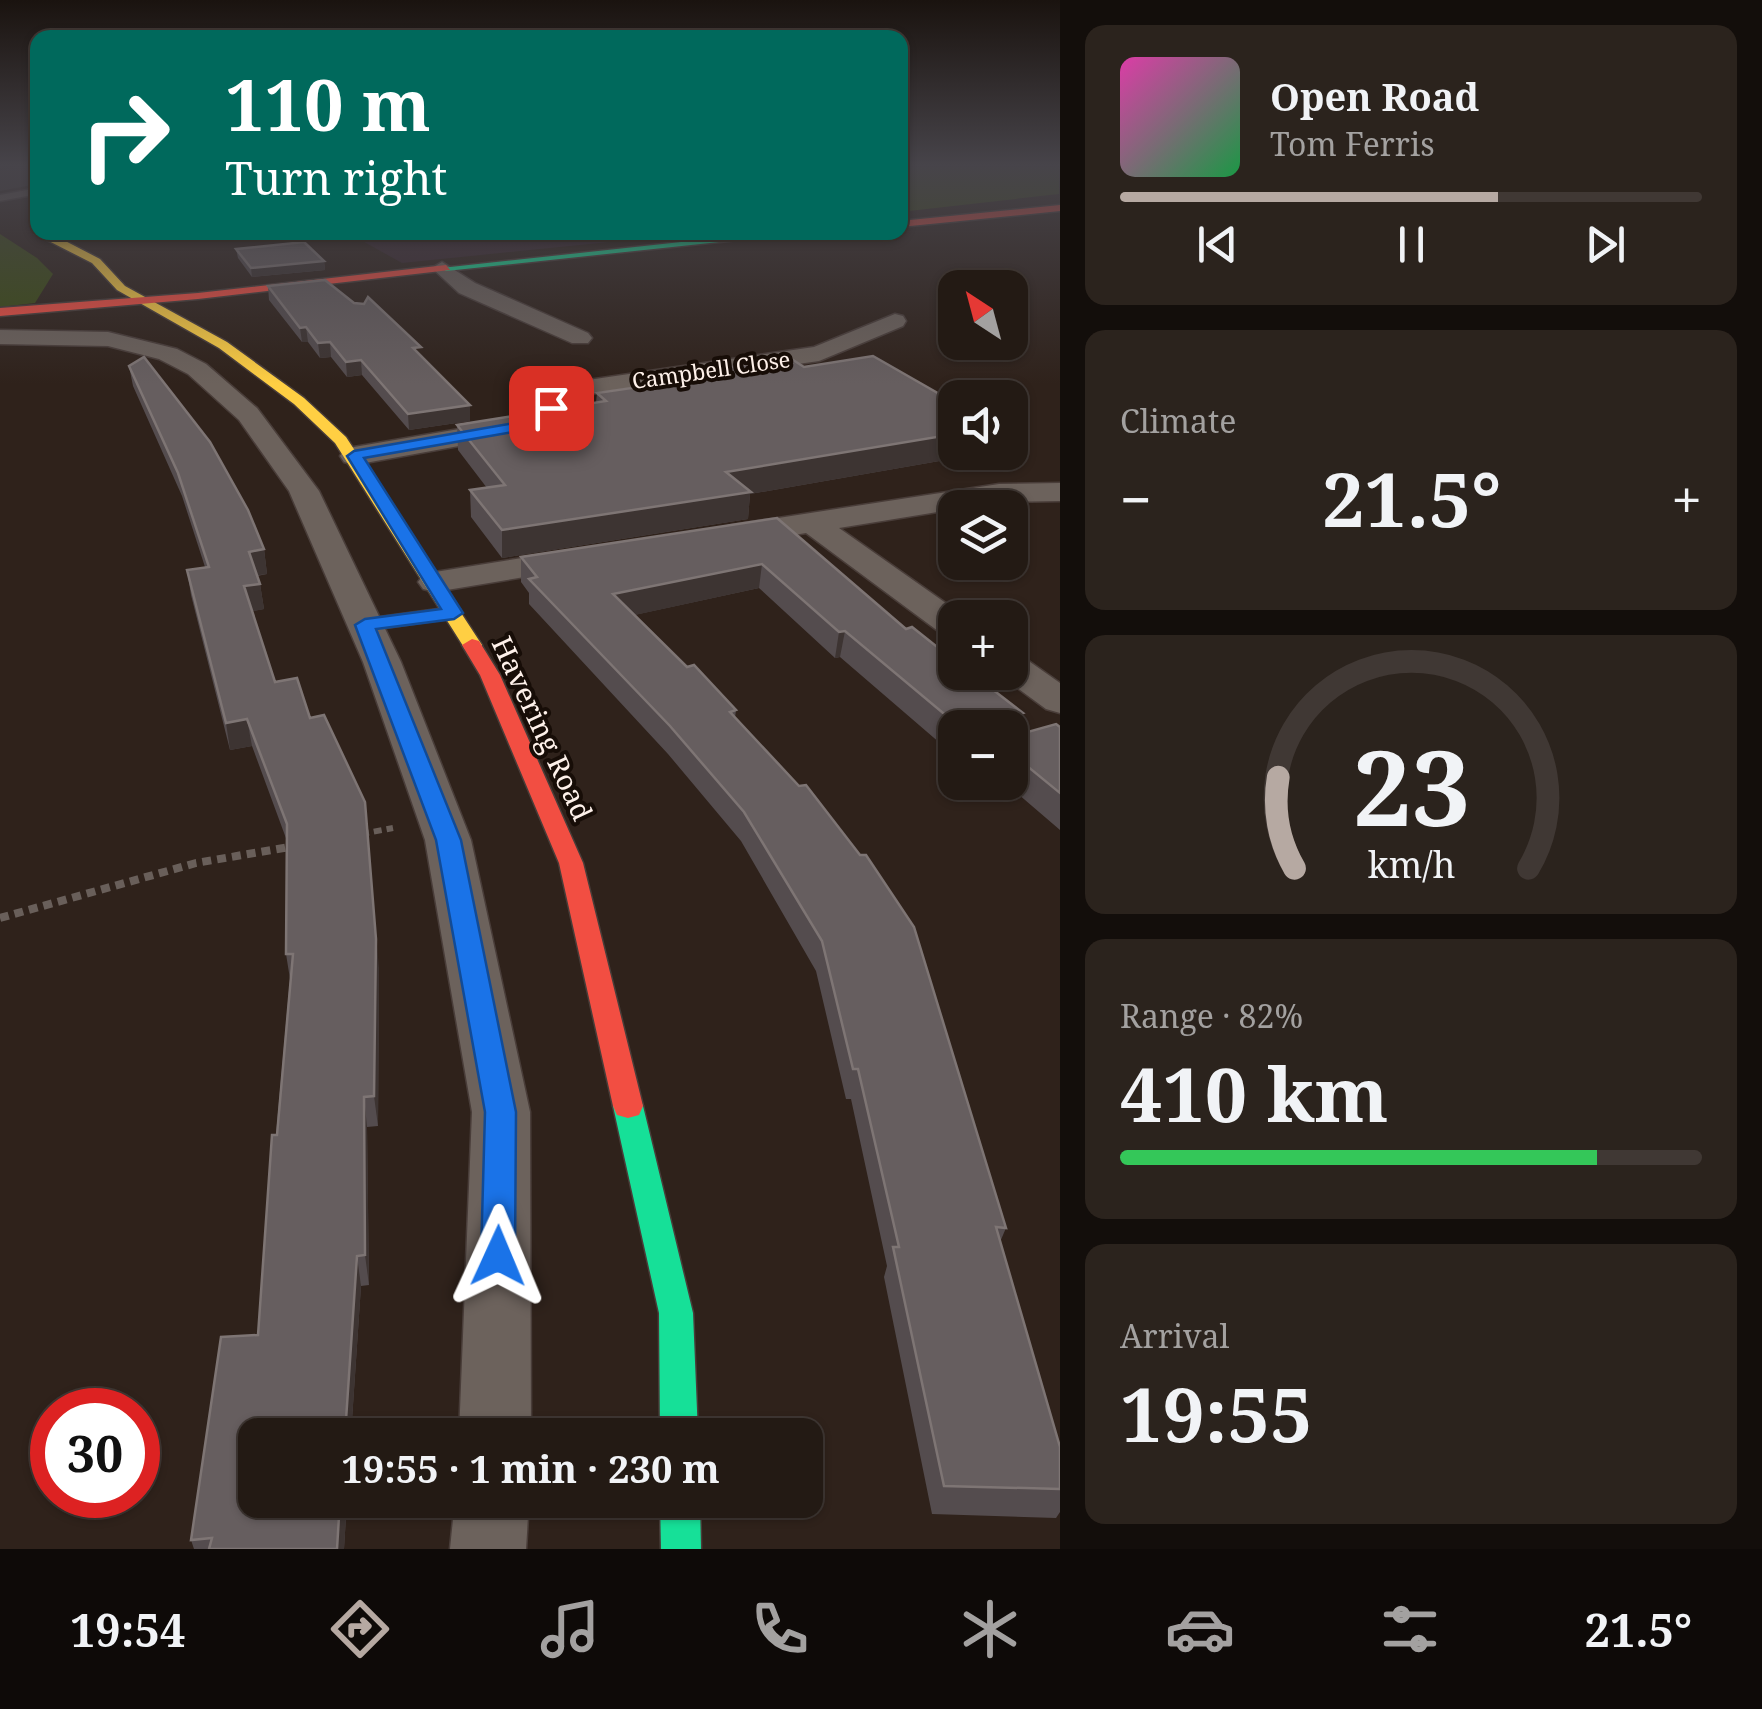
<!DOCTYPE html>
<meta charset="utf-8">
<style>
:root{--surface:#231a14;--page:#2b231d;--text:#f1f3f6;--muted:#a3a1a0;--line:#403834;--accent:#b6a9a2}
body{margin:0;font-family:"Noto Serif",serif;background:var(--page);color:var(--text);height:100vh;display:flex;flex-direction:column;font-size:38px;white-space:nowrap}
*{box-sizing:border-box;margin:0}
p{font-size:32px;color:var(--muted)}
.icon{flex:none;width:55px;height:55px;fill:none;stroke:currentColor;stroke-width:2;stroke-linecap:round;stroke-linejoin:round}
.map{position:relative;flex:1;overflow:hidden}
.sheet{display:flex;flex-direction:column;gap:25px;padding:25px;background:#130e0b;width:702px}
.sheet>*{flex:none}
.guide{position:absolute;left:30px;top:30px;width:878px;height:210px;border-radius:20px;box-shadow:0 2px 8px #0004,0 0 0 2px var(--line);background:#00695c;color:#fff;overflow:hidden}
.needle{width:65px;rotate:324deg}
.fabs{position:absolute;left:938px;top:270px;display:grid;gap:20px}
.fabs a{display:grid;place-items:center;width:90px;height:90px;border-radius:20px;background:var(--surface);box-shadow:0 2px 8px #0004,0 0 0 2px var(--line);font-size:50px}
.speed{position:absolute;left:30px;top:1388px;display:flex;gap:20px;font-size:50px;font-weight:700;text-align:center}
.speed>*{display:grid;place-content:center;width:130px;height:130px;border-radius:50%;background:var(--surface);box-shadow:0 2px 8px #0004,0 0 0 2px var(--line);line-height:1}
.speed .limit{border:15px solid #d22;background:#fff;color:#111}
.pin{position:absolute;display:grid;place-items:center;width:85px;height:85px;color:#fff;margin:-42px;border-radius:20px;box-shadow:0 5px 15px #0006}
.me{position:absolute;width:110px;margin:-55px;rotate:1deg;stroke-linejoin:round;filter:drop-shadow(0 0 8px #0008)}
.turn{display:flex;align-items:center;gap:35px;height:210px;padding:0 30px;font-size:45px}
.turn .icon{width:130px;height:130px;stroke-width:2.5}
.turn b{display:block;font-size:70px;line-height:85px}
.big{font-size:75px;font-weight:700;line-height:1.1}
.sheet .widget{flex:1;display:flex;flex-direction:column;justify-content:center;gap:15px;min-width:0;padding:0 35px;border-radius:20px;background:var(--page)}
.sheet .dial{align-items:center;gap:0}
.dial svg{height:260px;overflow:visible;fill:none;stroke:var(--line);stroke-width:7;stroke-linecap:round;text-anchor:middle}
.dial text{fill:var(--text);stroke:none}
.song{display:flex;align-items:center;gap:30px}
.cover{width:120px;height:120px;border-radius:15px;background:linear-gradient(135deg,hsl(320 70% 55%),hsl(140 70% 35%))}
.played{height:10px;border-radius:5px;background:linear-gradient(90deg,var(--accent) 65%,var(--line) 65%)}
.keys{display:flex;justify-content:space-around;direction:ltr}
.heat{display:flex;justify-content:space-between;align-items:center;font-size:55px;direction:ltr}
.charge{height:15px;border-radius:8px;background:linear-gradient(90deg,#34c759 82%,var(--line) 0)}
.trip{position:absolute;left:238px;top:1418px;width:585px;height:100px;border-radius:20px;background:var(--surface);box-shadow:0 2px 8px #0004,0 0 0 2px var(--line);font-weight:700;line-height:100px;text-align:center}
.menu{display:flex;height:160px;justify-content:space-around;align-items:center;background:#0e0a08;color:var(--muted)}
.menu .icon{width:70px;height:70px}
.menu .current{color:var(--accent)}
.menu b{font-size:45px;color:var(--text)}
main{display:flex;flex:1;min-height:0}
.map>svg:first-child{display:block}
</style>
<main>
<div class="map">
<svg width="1060" height="1549" viewBox="0 0 1060 1549">
<rect width="100%" height="100%" fill="#2f221b"/>
<polygon fill="#39272e" points="348,233 699,233 402,263"/>
<g fill="#3c4c14">
<polygon points="900,167 1059,167 1059,194 900,212"/>
<polygon points="0,234 37,258 53,274 35,303 0,307"/>
</g>
<g fill="none" stroke-linecap="round" stroke-linejoin="round">
<defs>
<g id="lane">
<polygon points="38,188 38,194 0,201 0,195"/>
<polygon points="453,607 460,609 460,617 365,631 355,625 365,619"/>
</g>
<g id="street">
<polygon points="442,262 475,283 588,333 592,338 588,343 572,343 459,293 432,268"/>
<polygon points="895,314 903,316 906,321 903,326 819,361 600,392 586,396 535,432 525,434 354,465 344,462 340,456 344,450 354,447 517,419 568,386 588,380 814,347"/>
<polygon points="0,330 108,332 177,349 206,364 257,408 319,491 401,662 471,840 530,1112 531,1435 459,1435 472,1112 425,840 363,662 289,491 239,420 188,374 159,359 108,346 0,344"/>
<polygon points="1060,483 1060,501 999,502 839,528 967,618 955,618 955,637 942,634 806,533 732,545 721,542 716,535 721,528 732,525 999,484"/>
<polygon points="578,549 590,552 595,559 590,566 435,592 423,589 418,582 423,575 435,572"/>
<polygon points="1010,654 1023,657 1060,683 1060,713 1046,709 997,673 1010,672"/>
<polygon points="455,1500 529,1500 526,1549 450,1549"/>
</g>
<g id="fast">
<polygon points="774,232 814,232 446,271 441,268"/>
<polygon points="628,1094 639,1097 643,1106 693,1313 698,1435 660,1435 659,1313 613,1106 617,1097"/>
<polygon points="660,1500 700,1500 701,1549 661,1549"/>
</g>
<polygon id="slow" points="38,229 38,232 48,232 100,259 125,286 227,342 304,398 346,437 482,645 479,649 465,649 335,443 294,404 219,348 117,290 92,263 35,234"/>
<g id="jam">
<polygon points="1060,205 1060,211 900,227 900,221"/>
<polygon points="446,265 450,270 198,299 0,316 0,308 198,293"/>
<polygon points="472,639 479,641 500,675 583,863 643,1106 639,1115 628,1118 617,1115 613,1106 559,863 480,675 462,645"/>
</g>
</defs>
<use href="#lane" stroke="#493d39" stroke-width="3"/>
<use href="#street" stroke="#493d39" stroke-width="3"/>
<use href="#fast" stroke="#493d39" stroke-width="3"/>
<use href="#slow" stroke="#493d39" stroke-width="3"/>
<use href="#jam" stroke="#493d39" stroke-width="3"/>
<polyline stroke="#695f5a" stroke-width="6" stroke-dasharray="8 5" stroke-linecap="butt" points="361,834 393,828"/>
<polyline stroke="#695f5a" stroke-width="8" stroke-dasharray="9 6" stroke-linecap="butt" points="0,918 196,863 295,846"/>
<use href="#lane" fill="#6c625c" fill-rule="evenodd"/>
<use href="#street" fill="#6c625c" fill-rule="evenodd"/>
<use href="#fast" fill="#16e098" fill-rule="evenodd"/>
<use href="#slow" fill="#ffcf43" fill-rule="evenodd"/>
<use href="#jam" fill="#f24e42" fill-rule="evenodd"/>
</g>
<g fill="#544c4e">
<polygon points="236,249 324,261 325,270 252,277 238,258"/>
<polygon points="268,286 422,357 470,421 409,430 362,375 347,377 331,357 320,358 308,342 302,342 269,300"/>
<polygon points="129,366 264,549 267,574 257,576 260,584 264,609 252,611 275,682 379,969 378,1126 367,1127 369,1285 361,1286 351,1435 255,1435 347,1500 344,1549 194,1549 191,1540 258,1335 290,979 286,954 287,841 252,746 230,750 191,595 187,570 205,567 182,496 133,386"/>
<polygon points="673,376 955,452 991,452 750,494 748,519 502,558 471,517 470,490 487,488 458,450 457,425 596,402 597,393 672,382"/>
<polygon points="777,518 906,629 1023,713 1017,735 1060,727 1060,830 1004,782 1010,782 1010,728 955,728 955,756 840,657 835,658 759,588 634,615 687,667 736,710 735,718 1006,1228 1000,1242 1060,1447 1060,1512 1056,1518 932,1514 884,1277 887,1266 851,1099 846,1099 816,971 741,841 668,754 529,604 529,593 521,582 521,557"/>
</g>
<g fill="#3d3432">
<polygon points="16,167 34,167 37,184 0,191 0,170"/>
<polygon points="324,261 325,270 252,277 251,268"/>
<polygon points="306,327 308,342 302,342 300,328"/>
<polygon points="330,342 331,357 320,358 318,343"/>
<polygon points="361,360 362,375 347,377 346,362"/>
<polygon points="470,405 470,421 409,430 408,414"/>
<polygon points="955,434 955,452 991,452 750,494 748,519 502,558 502,530 726,472"/>
<polygon points="264,549 267,574 252,576 249,552"/>
<polygon points="762,564 759,588 612,620 613,594"/>
<polygon points="260,584 264,609 248,612 244,586"/>
<polygon points="845,631 840,657 835,658 839,632"/>
<polygon points="1023,713 1015,741 1010,742 1010,728 973,728"/>
<polygon points="247,719 252,746 230,750 226,723"/>
<polygon points="365,802 379,969 378,1126 374,1096"/>
<polygon points="364,1097 367,1127 369,1285 365,1255"/>
<polygon points="357,1256 361,1286 351,1435 345,1435"/>
<polygon points="340,1500 347,1500 344,1549 337,1549"/>
</g>
<g fill="#665e5f" stroke="#7e7574" stroke-width="2.5">
<polygon points="304,242 324,261 251,268 236,249"/>
<polygon points="325,280 354,303 364,304 368,297 421,347 413,348 470,405 408,414 361,360 346,362 330,342 318,343 306,327 300,328 268,286"/>
<polygon points="873,356 955,403 955,434 726,472 751,492 502,530 470,490 505,485 457,425 606,401 597,393 680,381 673,376 790,358 804,367"/>
<polygon points="144,357 210,442 248,510 264,549 249,552 260,584 244,586 275,682 297,678 310,718 324,715 365,802 376,939 374,1096 364,1097 365,1255 357,1256 345,1435 255,1435 255,1500 340,1500 337,1549 209,1549 212,1538 191,1540 221,1337 258,1335 272,1135 277,1135 293,954 286,954 287,824 247,719 226,723 187,570 209,567 178,473 129,366"/>
<polygon points="777,518 906,629 912,627 955,661 955,672 970,672 1023,713 973,728 961,728 845,631 839,632 762,564 613,594 687,667 694,665 736,710 730,712 799,786 806,785 860,855 866,855 914,927 1006,1228 996,1227 1060,1447 1060,1489 944,1486 893,1247 899,1247 858,1069 853,1069 822,941 744,812 670,726 529,579 537,577 521,557"/>
<polygon points="1056,724 1060,727 1060,793 1010,752 1010,737"/>
</g>
<linearGradient id="sky" x2="0" y2="1"><stop stop-color="#1a130f"/><stop offset="0.43" stop-color="#47444a"/><stop offset="1" stop-color="#47444a" stop-opacity="0"/></linearGradient>
<rect width="1060" height="384" fill="url(#sky)"/>
<polygon fill="#1a73e8" stroke="#114b97" stroke-width="2.5" points="546,405 558,408 530,429 364,458 463,613 454,619 376,629 461,840 516,1112 515,1256 510,1267 498,1271 486,1267 481,1256 485,1112 436,840 355,625 365,619 441,609 347,456 354,451 520,422"/>
<g text-anchor="middle" dominant-baseline="central" stroke-width="8" stroke-linejoin="round" paint-order="stroke">
<g font-size="22" fill="#fef1ea" stroke="#170d07">
<text transform="translate(711 369) rotate(-8)">Campbell Close</text>
</g>
<g font-size="28" fill="#fef1ea" stroke="#170d07">
<text transform="translate(543 728) rotate(65)">Havering Road</text>
</g>
</g>
</svg>
<div class="fabs">
<a><svg class="needle" viewBox="-14 -14 28 28"><path d="M0-13l5 13h-10z" fill="#e53935"/><path d="M0 13l5-13h-10z" fill="#a3a1a0"/></svg></a>
<a><svg class="icon" aria-label="sound" viewBox="0 0 24 24"><path d="M4 9h4l5-4v14l-5-4H4zM17 9q2 3 0 6"/></svg></a>
<a><svg class="icon" aria-label="layers" viewBox="0 0 24 24"><path d="M12 4l9 5-9 5-9-5zM3 14l9 5 9-5"/></svg></a>
<a>+</a>
<a>−</a>
</div>
<div class="speed"><div class="limit">30</div></div>
<div class="pin" style="left:551px;top:408px;background:#d93025"><svg class="icon" aria-label="arrive" viewBox="0 0 24 24"><path d="M6 21V4h12l-3 4 3 4H6"/></svg></div>
<svg class="me" style="left:498px;top:1256px" viewBox="-20 -20 40 40"><path d="M0-17L14 15 0 8-14 15z" fill="#1a73e8" stroke="#fff" stroke-width="4"/></svg>
<div class="trip">19:55 · 1 min · 230 m</div>
<div class="guide">
<div class="turn"><svg class="icon" aria-label="right" viewBox="0 0 24 24"><path d="M7 20v-9h11M14 6l5 5-5 5"/></svg><div><b>110 m</b>Turn right</div></div>
</div>
</div>
<section class="sheet">
<div class="widget">
<div class="song"><i class="cover"></i><div><b>Open Road</b><p>Tom Ferris</p></div></div>
<div class="played"></div>
<div class="keys"><svg class="icon" aria-label="previous" viewBox="0 0 24 24"><path d="M18 5L8 12l10 7zM5 5v14"/></svg><svg class="icon" aria-label="pause" viewBox="0 0 24 24"><path d="M8 5v14M16 5v14"/></svg><svg class="icon" aria-label="next" viewBox="0 0 24 24"><path d="M6 5l10 7-10 7zM19 5v14"/></svg></div>
</div>
<div class="widget"><p>Climate</p>
<div class="heat"><a>−</a><b class="big">21.5°</b><a>+</a></div>
</div>
<div class="widget dial"><svg viewBox="0 0 100 80">
<path d="M14 69A42 42 0 1 1 86 69"/>
<path d="M14 69A42 42 0 0 1 9 41" stroke="#b6a9a2"/>
<text x="50" y="56" font-size="32" font-weight="700">23</text>
<text x="50" y="72" font-size="11">km/h</text>
</svg></div>
<div class="widget"><p>Range · 82%</p><b class="big">410 km</b><div class="charge"></div></div>
<div class="widget"><p>Arrival</p><b class="big">19:55</b></div>
</section>
</main>
<nav class="menu">
<b>19:54</b>
<svg class="icon current" aria-label="directions" viewBox="0 0 24 24"><path d="M12 3l9 9-9 9-9-9zM9 14v-3h6M13 9l2 2-2 2"/></svg>
<svg class="icon" aria-label="music" viewBox="0 0 24 24"><path d="M9 18V5l10-2v13"/><circle cx="6" cy="18" r="3"/><circle cx="16" cy="16" r="3"/></svg>
<svg class="icon" aria-label="phone" viewBox="0 0 24 24"><path d="M5 4h4l2 5-3 2q2 4 5 5l2-3 5 2v4C11 20 4 13 5 4z"/></svg>
<svg class="icon" aria-label="climate" viewBox="0 0 24 24"><path d="M12 3v18M4 7l16 10M4 17L20 7"/></svg>
<svg class="icon" aria-label="car" viewBox="0 0 24 24"><path d="M5 17H2v-5l4-1 3-4h7l3 4 3 1v5h-3M9 17h6M6 11h13"/><circle cx="7" cy="17" r="2"/><circle cx="17" cy="17" r="2"/></svg>
<svg class="icon" aria-label="filters" viewBox="0 0 24 24"><path d="M4 7h16M4 17h16"/><circle cx="9" cy="7" r="2"/><circle cx="15" cy="17" r="2"/></svg>
<b>21.5°</b>
</nav>
